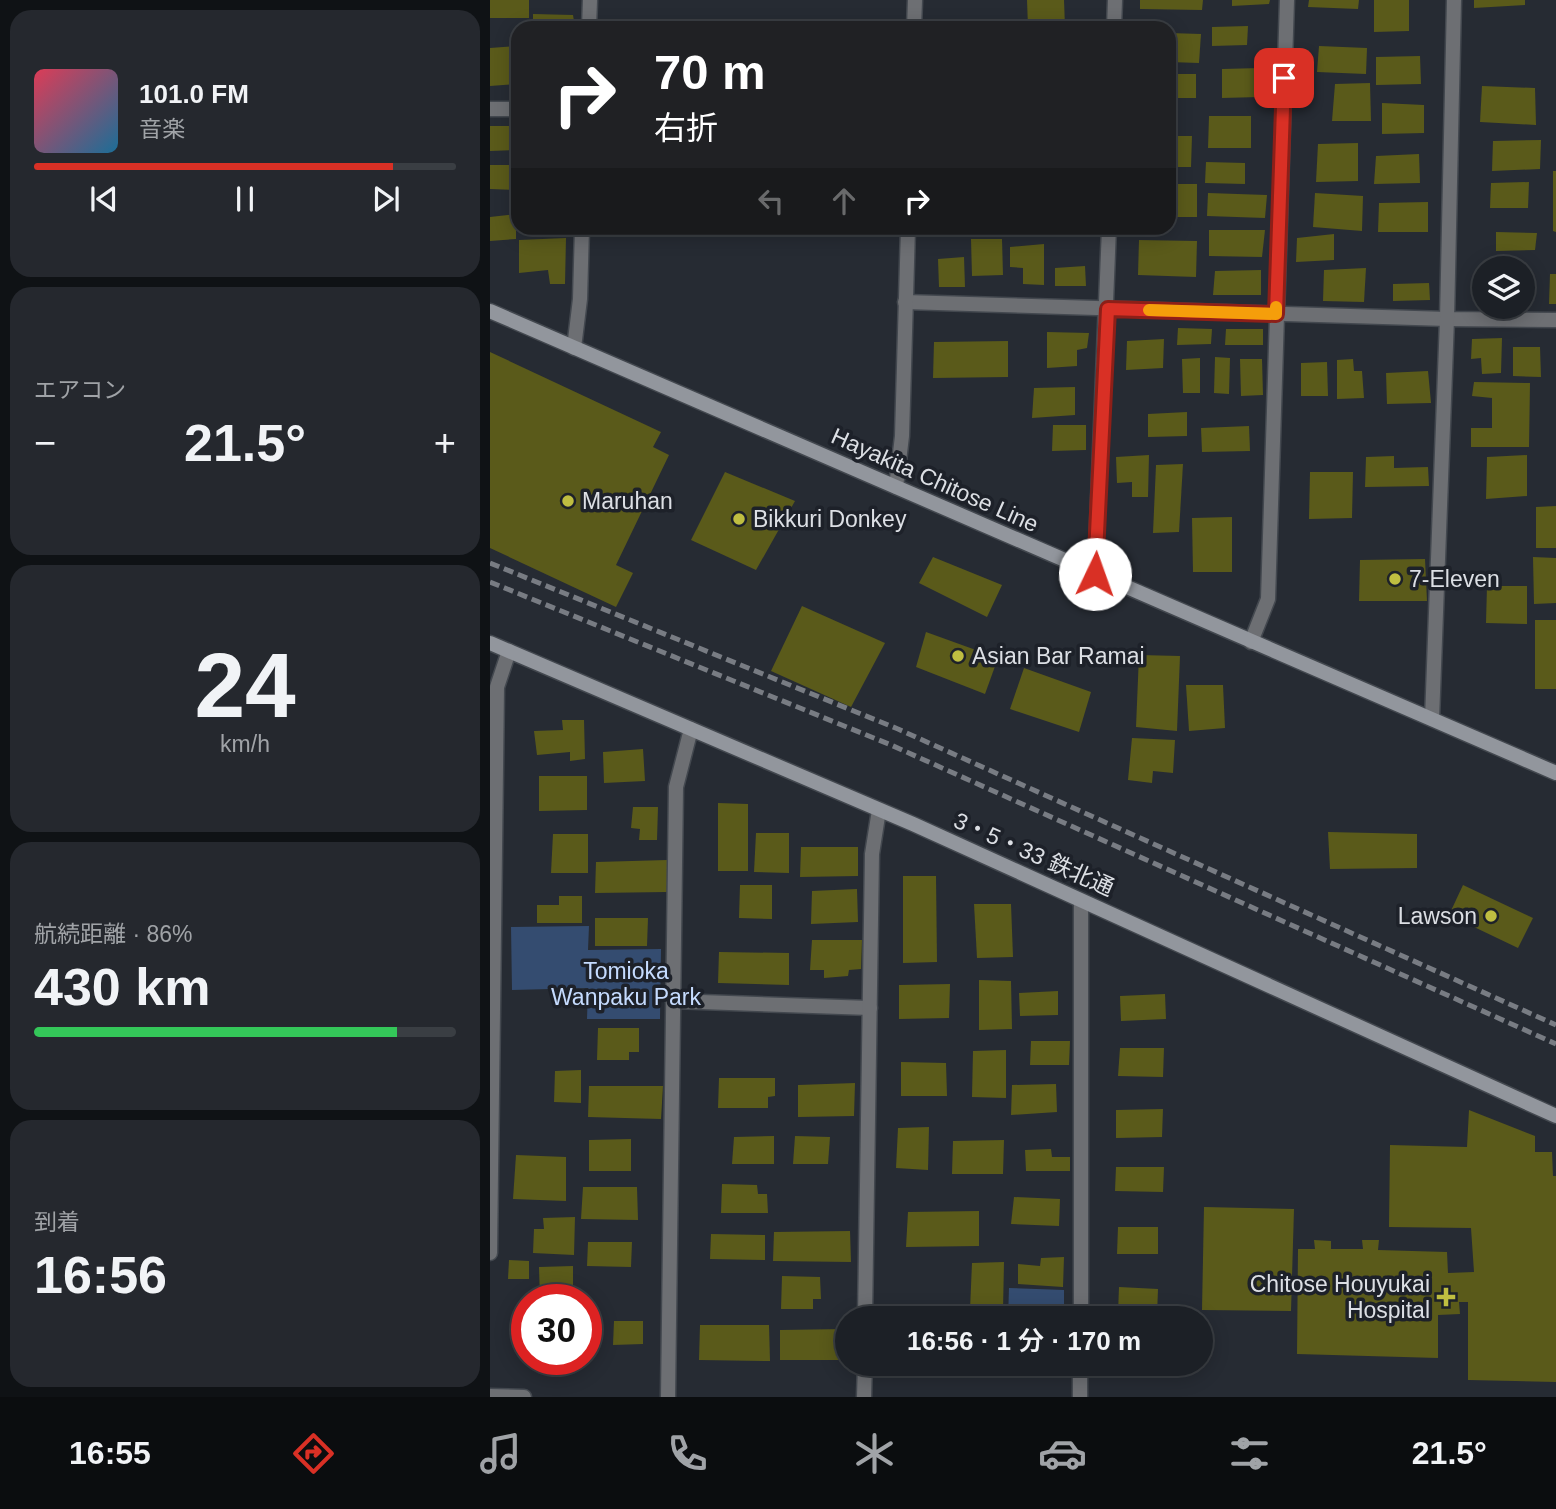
<!DOCTYPE html>
<html lang="ja">
<meta charset="utf-8">
<style>
:root{--surface:#1c2026;--page:#25282e;--text:#f1f3f6;--muted:#a0a3a7;--line:#3a3e43;--accent:#d93025}
body{margin:0;font-family:Helvetica,"Noto Sans JP",sans-serif;background:var(--page);color:var(--text);height:100vh;display:flex;flex-direction:column;font-size:26px;white-space:nowrap}
*{box-sizing:border-box;margin:0}
p{font-size:23px;color:var(--muted)}
.icon{flex:none;width:38px;height:38px;fill:none;stroke:currentColor;stroke-width:2;stroke-linecap:round;stroke-linejoin:round}
.map{position:relative;flex:1;overflow:hidden}
.panel{display:flex;flex-direction:column;gap:10px;padding:10px;background:#0f1215;width:490px}
.panel>*{flex:none}
.banner{position:absolute;left:21px;top:21px;width:665px;height:214px;border-radius:21px;box-shadow:0 4px 18px #0003,0 0 0 2px var(--line);background:#202124;color:#fff;overflow:hidden}
.tools{position:absolute;left:982px;top:256px;display:grid;gap:14px}
.tools a{display:grid;place-items:center;width:63px;height:63px;border-radius:50%;background:var(--surface);box-shadow:0 4px 18px #0003,0 0 0 2px var(--line);font-size:35px}
.speed{position:absolute;left:21px;top:1284px;display:flex;gap:14px;font-size:35px;font-weight:700;text-align:center}
.speed>*{display:grid;place-content:center;width:91px;height:91px;border-radius:50%;background:var(--surface);box-shadow:0 4px 18px #0003,0 0 0 2px var(--line);line-height:1}
.speed .limit{border:10px solid #d22;background:#fff;color:#111}
.pin{position:absolute;display:grid;place-items:center;width:60px;height:60px;color:#fff;margin:-30px;border-radius:14px;box-shadow:0 4px 10px #0006}
.me{position:absolute;width:77px;margin:-38px;rotate:3deg;stroke-linejoin:round;filter:drop-shadow(0 0 5px #0008)}
.turn{display:flex;align-items:center;gap:24px;height:147px;padding:0 28px;font-size:32px}
.turn .icon{width:91px;height:91px;stroke-width:2.5}
.turn b{display:block;font-size:49px;line-height:60px}
.lanes{display:flex;align-items:center;height:66px;padding:0 28px;background:#0003;justify-content:center;gap:35px;direction:ltr}
.lanes .off{opacity:.35}
.big{font-size:52px;font-weight:600;line-height:1.1}
.panel .card{flex:1;display:flex;flex-direction:column;justify-content:center;gap:10px;min-width:0;padding:0 24px;border-radius:21px;background:var(--page)}
.panel .dial{align-items:center;gap:0}
.dial b{font-size:91px;line-height:1}
.song{display:flex;align-items:center;gap:21px}
.cover{width:84px;height:84px;border-radius:10px;background:linear-gradient(135deg,hsl(350 70% 55%),hsl(200 70% 35%))}
.played{height:7px;border-radius:4px;background:linear-gradient(90deg,var(--accent) 85%,var(--line) 85%)}
.keys{display:flex;justify-content:space-around;direction:ltr}
.heat{display:flex;justify-content:space-between;align-items:center;font-size:38px;direction:ltr}
.charge{height:10px;border-radius:5px;background:linear-gradient(90deg,#34c759 86%,var(--line) 0)}
.trip{position:absolute;left:345px;top:1306px;width:378px;height:70px;border-radius:35px;background:var(--surface);box-shadow:0 4px 18px #0003,0 0 0 2px var(--line);font-weight:600;line-height:70px;text-align:center}
.tabs{display:flex;height:112px;justify-content:space-around;align-items:center;background:#0b0d0f;color:var(--muted)}
.tabs .icon{width:49px;height:49px}
.tabs .selected{color:var(--accent)}
.tabs b{font-size:32px;color:var(--text)}
main{display:flex;flex:1;min-height:0}
.map>svg:first-child{display:block}
</style>
<main>
<section class="panel">
<div class="card">
<div class="song"><i class="cover"></i><div><b>101.0 FM</b><p>音楽</p></div></div>
<div class="played"></div>
<div class="keys"><svg class="icon" aria-label="previous" viewBox="0 0 24 24"><path d="M18 5L8 12l10 7zM5 5v14"/></svg><svg class="icon" aria-label="pause" viewBox="0 0 24 24"><path d="M8 5v14M16 5v14"/></svg><svg class="icon" aria-label="next" viewBox="0 0 24 24"><path d="M6 5l10 7-10 7zM19 5v14"/></svg></div>
</div>
<div class="card"><p>エアコン</p>
<div class="heat"><a>−</a><b class="big">21.5°</b><a>+</a></div>
</div>
<div class="card dial"><b>24</b><p>km/h</p></div>
<div class="card"><p>航続距離 · 86%</p><b class="big">430 km</b><div class="charge"></div></div>
<div class="card"><p>到着</p><b class="big">16:56</b></div>
</section>
<div class="map">
<svg width="1066" height="1397" viewBox="0 0 1066 1397">
<rect width="100%" height="100%" fill="#262b33"/>
<g fill="#344c70">
<polygon points="99,926 98,950 171,949 170,1019 97,1019 98,988 22,990 21,927"/>
<polygon points="519,1288 574,1290 574,1318 518,1318"/>
<polygon points="515,1363 571,1363 561,1375 514,1376"/>
</g>
<g fill="#5a5a1a">
<rect x="0" y="0" width="39" height="18"/>
<polygon points="537,0 574,0 575,27 538,27"/>
<polygon points="650,0 713,0 712,10 650,9"/>
<polygon points="742,0 780,0 779,4 742,6"/>
<polygon points="819,0 869,0 868,9 818,7"/>
<polygon points="884,0 919,0 919,31 884,32"/>
<polygon points="984,0 1035,0 1035,5 984,8"/>
<polygon points="43,14 83,15 85,27 43,28"/>
<polygon points="758,26 757,45 722,46 722,27"/>
<polygon points="679,33 711,34 709,63 679,62"/>
<polygon points="28,46 28,84 0,86 0,48"/>
<polygon points="829,46 877,48 876,74 827,72"/>
<polygon points="930,56 931,84 886,85 886,57"/>
<polygon points="771,68 770,97 732,98 732,69"/>
<rect x="679" y="74" width="27" height="24"/>
<polygon points="880,83 881,121 842,121 845,84"/>
<polygon points="992,86 1045,88 1046,125 990,122"/>
<polygon points="892,103 934,105 934,133 892,134"/>
<polygon points="719,116 761,116 761,148 718,148"/>
<polygon points="0,126 28,126 28,150 0,151"/>
<polygon points="679,136 702,136 701,167 679,167"/>
<polygon points="1051,140 1050,169 1002,171 1003,141"/>
<polygon points="868,143 868,181 826,182 828,144"/>
<polygon points="929,154 930,183 884,184 886,156"/>
<polygon points="716,162 755,163 755,184 715,183"/>
<polygon points="0,165 28,165 28,190 0,189"/>
<polygon points="1063,171 1066,171 1066,232 1063,231"/>
<polygon points="1039,182 1038,208 1000,208 1001,183"/>
<rect x="679" y="184" width="28" height="33"/>
<polygon points="718,193 777,195 775,218 717,216"/>
<polygon points="825,193 873,196 872,231 823,227"/>
<polygon points="938,202 938,232 888,232 889,203"/>
<polygon points="26,214 26,239 0,241 0,217"/>
<polygon points="719,230 775,230 772,257 719,256"/>
<polygon points="1006,232 1047,233 1045,250 1006,251"/>
<polygon points="844,234 844,260 806,262 807,238"/>
<polygon points="76,238 75,284 60,284 58,270 29,273 29,240"/>
<polygon points="481,239 512,239 513,275 482,276"/>
<polygon points="649,240 707,241 706,277 648,275"/>
<polygon points="554,244 554,285 533,284 533,268 520,267 520,247"/>
<polygon points="474,257 475,287 449,287 448,259"/>
<polygon points="595,266 596,286 565,286 565,268"/>
<polygon points="876,268 874,302 833,301 834,270"/>
<polygon points="771,270 771,295 723,295 725,271"/>
<polygon points="1060,274 1066,274 1066,304 1059,304"/>
<polygon points="990,276 994,276 994,302 987,301"/>
<polygon points="939,283 940,300 903,301 903,284"/>
<polygon points="688,328 722,329 721,344 687,345"/>
<polygon points="736,329 773,329 773,345 735,345"/>
<polygon points="557,332 599,333 597,348 587,350 587,366 557,368"/>
<polygon points="1012,338 1011,373 992,374 991,358 981,359 982,339"/>
<polygon points="674,339 673,368 636,370 637,341"/>
<polygon points="518,341 518,377 443,378 444,342"/>
<polygon points="1023,347 1050,347 1051,377 1023,376"/>
<polygon points="0,352 171,432 163,447 179,455 126,565 143,573 126,607 0,548"/>
<polygon points="725,357 740,358 739,394 724,393"/>
<polygon points="710,358 710,393 693,393 692,359"/>
<polygon points="750,359 772,359 773,395 751,396"/>
<polygon points="863,359 864,371 872,371 874,398 847,399 847,360"/>
<polygon points="837,362 838,396 811,396 811,363"/>
<polygon points="938,371 941,403 897,404 896,373"/>
<polygon points="984,382 1040,383 1039,447 981,447 981,428 1002,428 1002,398 982,396"/>
<polygon points="585,387 585,415 542,418 544,388"/>
<polygon points="697,412 697,436 658,437 658,414"/>
<polygon points="563,425 596,425 596,450 562,451"/>
<polygon points="759,426 760,451 712,452 711,428"/>
<polygon points="659,455 658,497 642,497 642,482 627,483 626,457"/>
<polygon points="1037,455 1037,496 996,499 997,457"/>
<polygon points="904,456 904,468 938,467 939,486 875,487 876,457"/>
<polygon points="693,464 689,532 663,533 666,465"/>
<polygon points="235,472 305,501 266,570 201,540"/>
<polygon points="820,472 863,472 862,518 819,519"/>
<polygon points="1066,506 1066,548 1046,548 1046,507"/>
<polygon points="742,517 742,572 703,572 702,518"/>
<polygon points="443,557 512,585 497,617 429,583"/>
<polygon points="1043,557 1066,558 1066,603 1044,604"/>
<polygon points="935,559 937,601 869,601 870,560"/>
<polygon points="997,586 1037,586 1037,624 996,623"/>
<polygon points="312,606 395,643 361,707 281,671"/>
<rect x="1045" y="620" width="21" height="69"/>
<polygon points="436,632 508,658 495,694 426,667"/>
<polygon points="649,655 690,656 687,731 646,727"/>
<polygon points="534,668 601,692 589,732 520,709"/>
<polygon points="696,685 733,685 735,728 699,731"/>
<polygon points="72,720 94,720 95,759 80,761 80,752 47,755 44,731 73,730"/>
<polygon points="642,738 685,740 683,773 663,771 662,783 638,780"/>
<polygon points="153,749 155,781 114,783 113,752"/>
<polygon points="49,776 97,776 97,810 49,811"/>
<polygon points="228,803 258,804 258,871 228,871"/>
<polygon points="143,807 168,807 167,840 149,840 150,829 141,828"/>
<polygon points="838,832 927,834 927,868 840,869"/>
<polygon points="266,833 299,833 299,873 264,872"/>
<polygon points="63,834 98,834 98,873 61,873"/>
<polygon points="311,847 368,847 368,876 310,877"/>
<polygon points="177,860 177,892 105,893 106,862"/>
<polygon points="413,876 446,876 447,962 413,963"/>
<polygon points="250,885 282,885 282,919 249,918"/>
<polygon points="973,885 1043,918 1028,948 959,915"/>
<polygon points="367,889 368,922 321,924 322,891"/>
<polygon points="69,896 92,896 92,923 47,923 47,905 69,905"/>
<polygon points="484,904 521,904 523,957 487,958"/>
<polygon points="105,918 158,918 157,946 105,946"/>
<polygon points="322,940 372,940 371,969 359,970 358,976 334,978 334,970 320,970"/>
<polygon points="229,952 299,953 299,985 228,983"/>
<polygon points="489,980 521,981 522,1029 489,1030"/>
<polygon points="460,984 459,1018 409,1019 409,985"/>
<polygon points="568,991 568,1015 530,1016 529,993"/>
<polygon points="675,994 676,1019 631,1021 630,996"/>
<polygon points="108,1028 149,1028 149,1052 139,1052 139,1060 107,1060"/>
<polygon points="541,1041 580,1041 579,1065 540,1065"/>
<polygon points="630,1048 674,1048 673,1077 628,1076"/>
<polygon points="516,1050 516,1098 482,1097 483,1051"/>
<polygon points="411,1062 456,1063 457,1096 411,1096"/>
<polygon points="91,1070 91,1103 64,1102 65,1071"/>
<polygon points="229,1078 285,1078 285,1096 278,1097 278,1108 228,1108"/>
<polygon points="365,1083 364,1116 308,1117 308,1085"/>
<polygon points="566,1084 567,1112 521,1115 522,1085"/>
<polygon points="99,1086 173,1086 171,1119 98,1117"/>
<polygon points="673,1109 672,1137 626,1138 626,1110"/>
<polygon points="979,1110 1045,1136 1045,1152 1062,1152 1063,1176 1066,1176 1066,1382 978,1380 978,1302 969,1302 970,1314 948,1315 948,1358 807,1354 808,1249 825,1249 824,1240 841,1241 841,1249 873,1249 872,1240 889,1240 888,1250 957,1252 958,1273 984,1272 981,1228 899,1227 900,1145 977,1147"/>
<polygon points="439,1127 438,1170 406,1168 408,1128"/>
<polygon points="284,1136 284,1164 242,1164 244,1137"/>
<polygon points="305,1136 340,1137 338,1164 303,1164"/>
<polygon points="141,1139 141,1171 99,1171 99,1140"/>
<polygon points="514,1140 513,1174 462,1174 463,1141"/>
<polygon points="561,1149 562,1157 580,1157 580,1171 536,1171 535,1150"/>
<polygon points="26,1155 76,1157 76,1201 23,1199"/>
<polygon points="626,1167 674,1167 673,1192 625,1191"/>
<polygon points="232,1184 267,1185 268,1194 277,1194 278,1213 231,1213"/>
<polygon points="93,1187 147,1187 148,1220 91,1219"/>
<polygon points="524,1197 570,1199 569,1226 521,1224"/>
<polygon points="714,1207 804,1209 801,1311 712,1310"/>
<polygon points="489,1211 489,1246 416,1247 418,1212"/>
<polygon points="85,1217 84,1255 43,1253 44,1229 54,1229 53,1218"/>
<polygon points="628,1227 668,1227 668,1254 627,1254"/>
<polygon points="360,1231 361,1262 283,1261 284,1232"/>
<polygon points="221,1234 275,1235 275,1260 220,1259"/>
<polygon points="98,1242 142,1242 141,1267 97,1266"/>
<polygon points="574,1257 573,1287 528,1284 528,1264 550,1266 551,1258"/>
<polygon points="19,1260 39,1261 39,1279 18,1279"/>
<polygon points="514,1262 513,1310 480,1310 482,1263"/>
<polygon points="83,1266 83,1299 50,1300 49,1267"/>
<polygon points="292,1276 330,1277 331,1299 323,1299 323,1309 291,1309"/>
<polygon points="629,1287 668,1289 667,1316 628,1313"/>
<polygon points="124,1321 153,1321 153,1344 123,1345"/>
<polygon points="25,1325 37,1325 37,1348 25,1349"/>
<polygon points="210,1325 279,1325 280,1361 209,1360"/>
<polygon points="356,1329 356,1360 290,1360 290,1330"/>
<polygon points="457,1363 510,1363 510,1369 456,1368"/>
<polygon points="628,1363 670,1363 670,1373 628,1374"/>
</g>
<g fill="none" stroke-linecap="round" stroke-linejoin="round">
<defs>
<g id="street">
<polyline points="99,28 100,0"/>
<polyline points="424,28 425,0"/>
<polyline points="624,28 625,0"/>
<polyline points="0,109 28,109"/>
<polyline points="415,302 957,319 1066,320"/>
<polyline points="84,348 90,299 92,228"/>
<polyline points="406,487 412,436 418,228"/>
<polyline points="605,574 619,228"/>
<polyline points="761,642 778,599 797,0"/>
<polyline points="942,719 957,319 964,0"/>
<polyline points="183,1001 380,1008"/>
<polyline points="0,1253 7,687 19,651"/>
<polyline points="375,1318 382,854 389,810"/>
<polyline points="591,1318 591,901"/>
<polyline points="0,1396 34,1397"/>
<polyline points="178,1397 186,787 201,729"/>
<polyline points="374,1397 375,1363"/>
<polyline points="590,1397 590,1363"/>
</g>
<g id="secondary">
<polyline points="0,311 1066,773"/>
<polyline points="0,643 423,824 1066,1116"/>
</g>
</defs>
<use href="#street" stroke="#43484f" stroke-width="17"/>
<use href="#secondary" stroke="#43484f" stroke-width="17"/>
<use href="#street" stroke="#6d6f73" stroke-width="14"/>
<use href="#secondary" stroke="#92969d" stroke-width="14"/>
<g stroke="#787c83" stroke-width="5" stroke-dasharray="10 5" stroke-linecap="butt">
<polyline points="0,563 408,729 1066,1025"/>
<polyline points="0,582 401,745 1066,1044"/>
</g>
</g>
<g fill="none" stroke-linecap="round" stroke-linejoin="round">
<defs>
<polyline id="route" points="605,574 618,309 786,314 794,78"/>
</defs>
<use href="#route" stroke="#8d1f18" stroke-width="18"/>
<use href="#route" stroke="#d93025" stroke-width="12"/>
<polyline stroke="#f59e0b" stroke-width="12" points="659,310 786,314 786,307"/>
</g>
<g fill="#bfbe41" stroke="#1d2129" stroke-width="2.5">
<circle cx="78" cy="501" r="7"/>
<circle cx="249" cy="519" r="7"/>
<circle cx="905" cy="579" r="7"/>
<circle cx="468" cy="656" r="7"/>
<circle cx="1001" cy="916" r="7"/>
<path d="M952.5 1286.5h7v7h7v7h-7v7h-7v-7h-7v-7h7z"/>
</g>
<g text-anchor="middle" dominant-baseline="central" stroke-width="7" stroke-linejoin="round" paint-order="stroke">
<g font-size="23" fill="#dcdfe4" stroke="#1d2129">
<text transform="translate(445 480) rotate(24)">Hayakita Chitose Line</text>
<text transform="translate(544 854) rotate(24)">3・5・33 鉄北通</text>
</g>
<g font-size="23" fill="#dcdfe4" stroke="#1d2129" text-anchor="start">
<text x="92" y="501">Maruhan</text>
<text x="263" y="519">Bikkuri Donkey</text>
<text x="919" y="579">7-Eleven</text>
<text x="482" y="656">Asian Bar Ramai</text>
<text x="987" y="916" text-anchor="end">Lawson</text>
<text x="940" y="1284" text-anchor="end">Chitose Houyukai<tspan x="940" dy="26">Hospital</tspan></text>
</g>
<g font-size="23" fill="#c5dbfe" stroke="#1d2129">
<text x="136" y="971">Tomioka<tspan x="136" dy="26">Wanpaku Park</tspan></text>
</g>
</g>
</svg>
<div class="tools">
<a><svg class="icon" aria-label="layers" viewBox="0 0 24 24"><path d="M12 4l9 5-9 5-9-5zM3 14l9 5 9-5"/></svg></a>
</div>
<div class="speed"><div class="limit">30</div></div>
<div class="pin" style="left:794px;top:78px;background:#d93025"><svg class="icon" aria-label="arrive" viewBox="0 0 24 24"><path d="M6 21V4h12l-3 4 3 4H6"/></svg></div>
<svg class="me" style="left:605px;top:574px" viewBox="-20 -20 40 40"><circle r="19" fill="#fff"/><path d="M0-13L10 11 0 6-10 11z" fill="#d93025"/></svg>
<div class="trip">16:56 · 1 分 · 170 m</div>
<div class="banner">
<div class="turn"><svg class="icon" aria-label="right" viewBox="0 0 24 24"><path d="M7 20v-9h11M14 6l5 5-5 5"/></svg><div><b>70 m</b>右折</div></div>
<div class="lanes"><svg class="icon off" aria-label="left" viewBox="0 0 24 24"><path d="M17 20v-9H6M10 6l-5 5 5 5"/></svg><svg class="icon off" aria-label="ahead" viewBox="0 0 24 24"><path d="M12 20V5M6 11l6-6 6 6"/></svg><svg class="icon" aria-label="right" viewBox="0 0 24 24"><path d="M7 20v-9h11M14 6l5 5-5 5"/></svg></div>
</div>
</div>
</main>
<nav class="tabs">
<b>16:55</b>
<svg class="icon selected" aria-label="directions" viewBox="0 0 24 24"><path d="M12 3l9 9-9 9-9-9zM9 14v-3h6M13 9l2 2-2 2"/></svg>
<svg class="icon" aria-label="music" viewBox="0 0 24 24"><path d="M9 18V5l10-2v13"/><circle cx="6" cy="18" r="3"/><circle cx="16" cy="16" r="3"/></svg>
<svg class="icon" aria-label="phone" viewBox="0 0 24 24"><path d="M5 4h4l2 5-3 2q2 4 5 5l2-3 5 2v4C11 20 4 13 5 4z"/></svg>
<svg class="icon" aria-label="climate" viewBox="0 0 24 24"><path d="M12 3v18M4 7l16 10M4 17L20 7"/></svg>
<svg class="icon" aria-label="car" viewBox="0 0 24 24"><path d="M5 17H2v-5l4-1 3-4h7l3 4 3 1v5h-3M9 17h6M6 11h13"/><circle cx="7" cy="17" r="2"/><circle cx="17" cy="17" r="2"/></svg>
<svg class="icon" aria-label="filters" viewBox="0 0 24 24"><path d="M4 7h16M4 17h16"/><circle cx="9" cy="7" r="2"/><circle cx="15" cy="17" r="2"/></svg>
<b>21.5°</b>
</nav>
